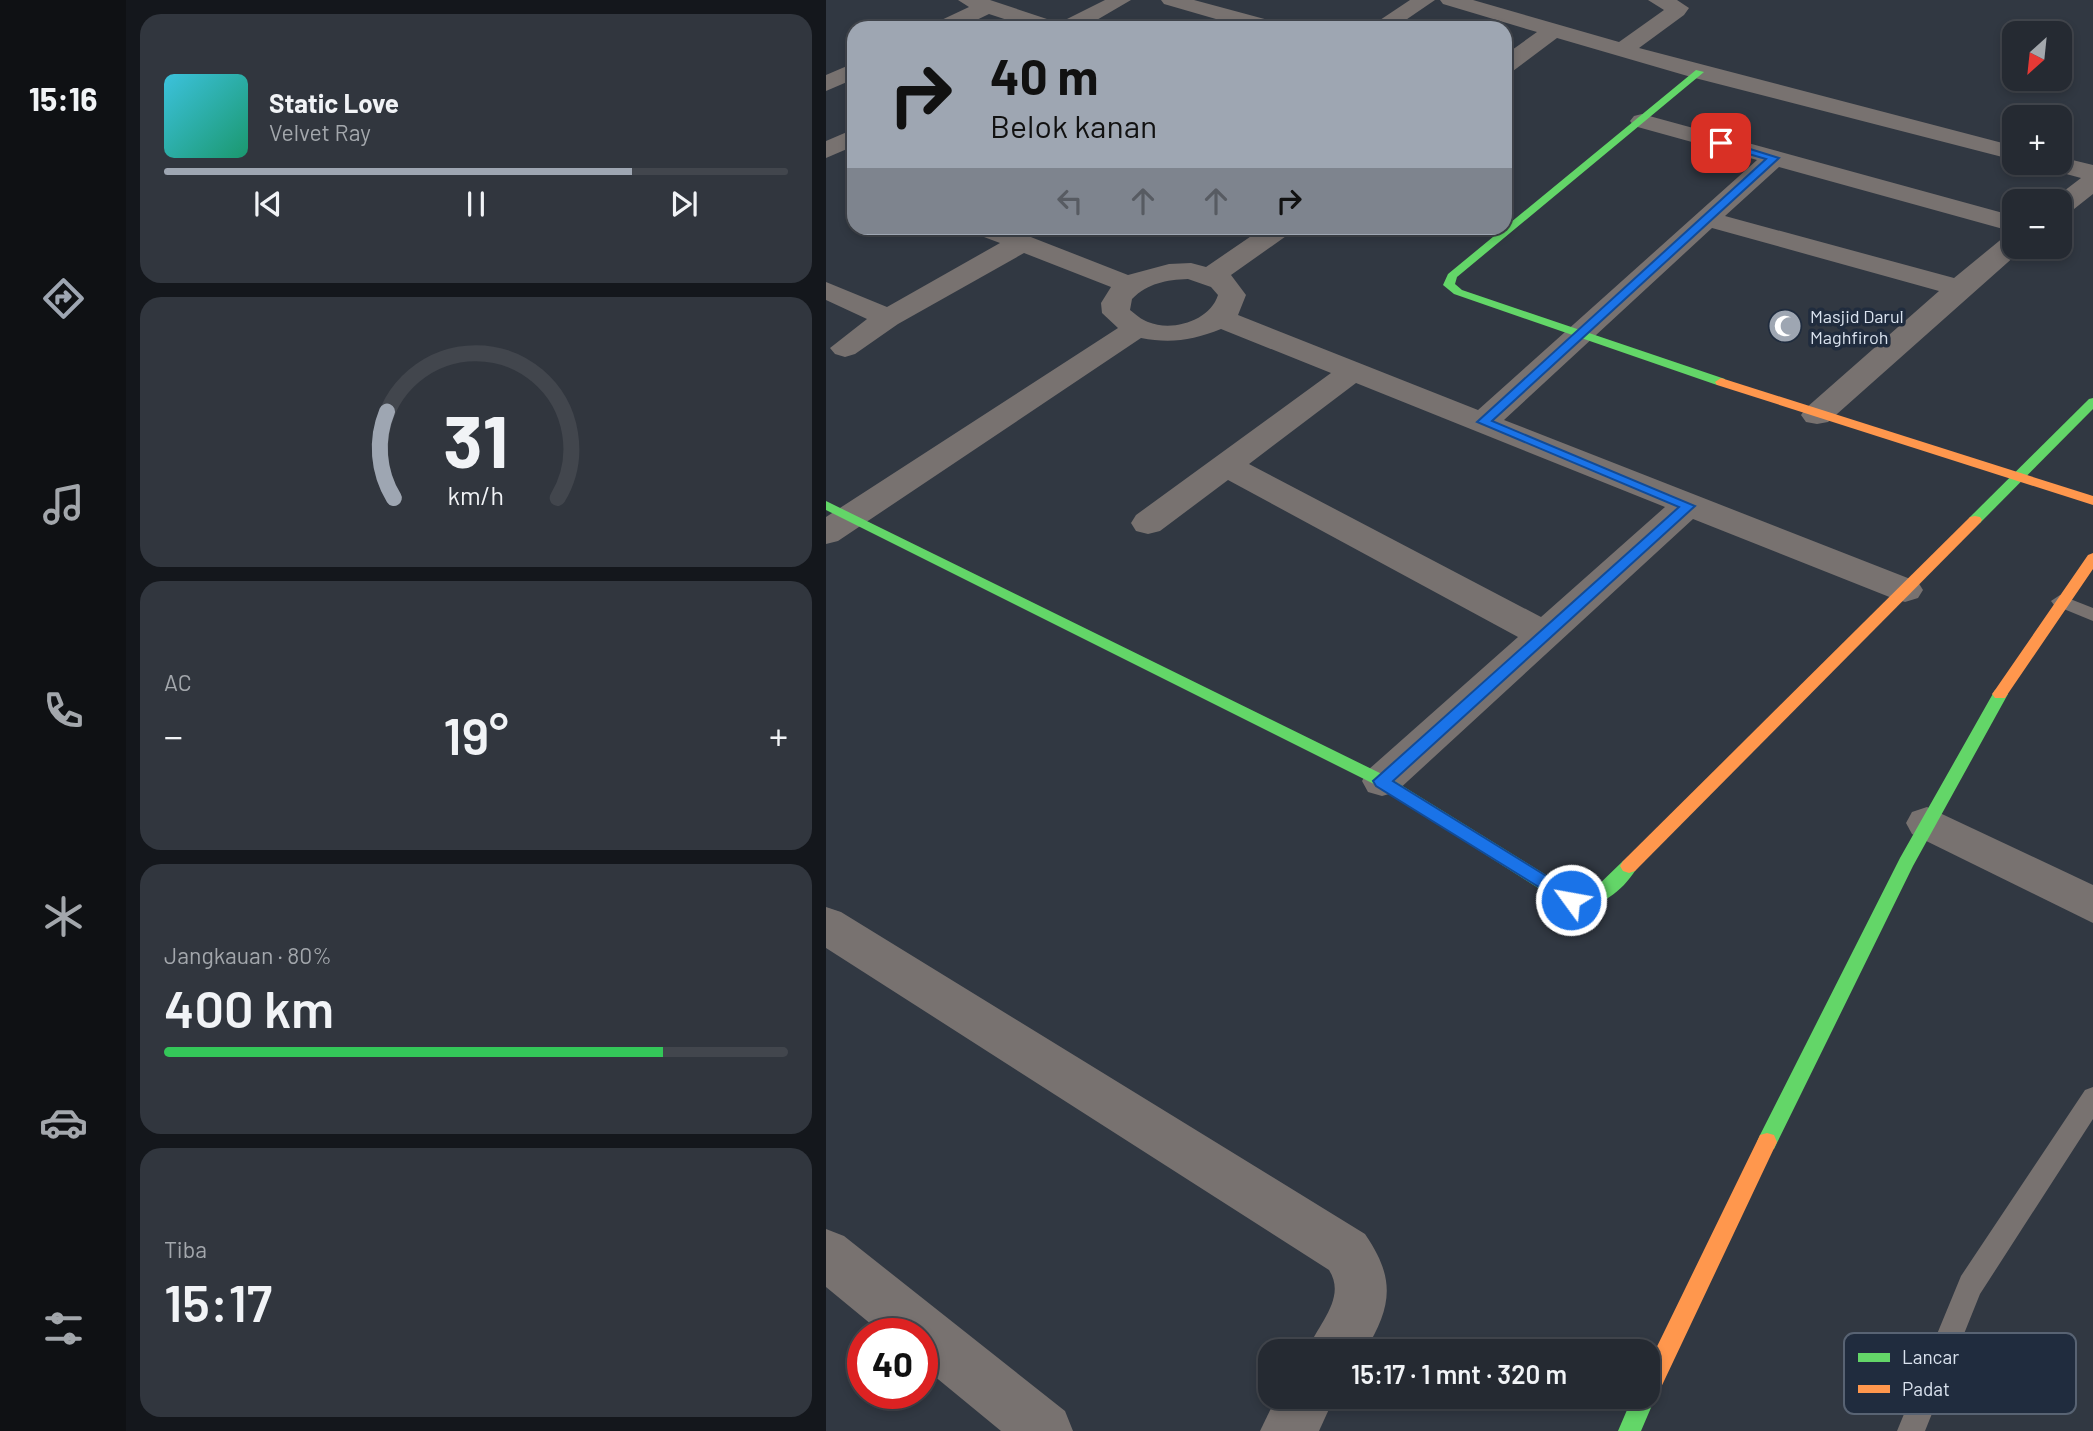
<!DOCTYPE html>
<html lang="id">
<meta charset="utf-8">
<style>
:root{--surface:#252a32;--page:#31363e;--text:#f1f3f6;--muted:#a3a7ac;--line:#42464d;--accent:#9ea6b2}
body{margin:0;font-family:Barlow,sans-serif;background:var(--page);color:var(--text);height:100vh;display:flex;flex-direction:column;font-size:26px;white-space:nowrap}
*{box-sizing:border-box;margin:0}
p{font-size:23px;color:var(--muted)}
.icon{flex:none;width:38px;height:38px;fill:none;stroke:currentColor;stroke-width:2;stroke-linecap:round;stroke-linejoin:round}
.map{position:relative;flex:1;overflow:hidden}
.panel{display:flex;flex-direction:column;gap:14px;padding:14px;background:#14171c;width:700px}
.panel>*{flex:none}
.top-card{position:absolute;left:21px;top:21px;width:665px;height:214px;border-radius:21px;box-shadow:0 4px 10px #0003,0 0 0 2px var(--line);background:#9ea6b2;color:#111;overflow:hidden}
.needle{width:46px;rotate:207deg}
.controls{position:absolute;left:1176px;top:21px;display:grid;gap:14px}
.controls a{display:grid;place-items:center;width:70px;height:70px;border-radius:14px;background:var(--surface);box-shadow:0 4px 10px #0003,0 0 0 2px var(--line);font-size:35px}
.speed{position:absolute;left:21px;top:1318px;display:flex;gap:14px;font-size:35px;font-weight:700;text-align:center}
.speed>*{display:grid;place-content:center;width:91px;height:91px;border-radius:50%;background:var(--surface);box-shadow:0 4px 10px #0003,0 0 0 2px var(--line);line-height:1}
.speed .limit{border:10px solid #d22;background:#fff;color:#111}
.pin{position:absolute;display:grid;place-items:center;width:60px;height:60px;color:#fff;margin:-30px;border-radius:14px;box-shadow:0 4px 10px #0006}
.me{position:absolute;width:77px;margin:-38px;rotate:302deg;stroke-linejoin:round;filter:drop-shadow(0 0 5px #0008)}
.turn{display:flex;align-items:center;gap:24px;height:147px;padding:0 28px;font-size:32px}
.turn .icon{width:91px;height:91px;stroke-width:2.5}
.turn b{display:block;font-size:49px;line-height:60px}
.lanes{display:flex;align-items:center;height:66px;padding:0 28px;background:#0003;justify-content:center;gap:35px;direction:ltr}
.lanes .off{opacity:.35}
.big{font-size:52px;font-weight:600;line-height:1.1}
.panel .widget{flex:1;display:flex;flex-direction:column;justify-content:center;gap:10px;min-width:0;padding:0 24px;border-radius:21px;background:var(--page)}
.panel .dial{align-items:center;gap:0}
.dial svg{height:182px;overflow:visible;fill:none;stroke:var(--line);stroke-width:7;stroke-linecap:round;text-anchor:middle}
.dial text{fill:var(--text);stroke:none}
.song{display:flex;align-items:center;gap:21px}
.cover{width:84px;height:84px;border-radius:10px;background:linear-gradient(135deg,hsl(190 70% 55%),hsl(160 70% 35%))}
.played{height:7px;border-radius:4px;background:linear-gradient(90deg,var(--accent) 75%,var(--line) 75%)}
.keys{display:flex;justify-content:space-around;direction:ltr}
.heat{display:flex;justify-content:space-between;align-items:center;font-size:38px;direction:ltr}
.charge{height:10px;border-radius:5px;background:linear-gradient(90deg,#34c759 80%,var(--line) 0)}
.trip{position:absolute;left:432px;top:1339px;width:402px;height:70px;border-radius:21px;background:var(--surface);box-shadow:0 4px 10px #0003,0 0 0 2px var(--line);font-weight:600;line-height:70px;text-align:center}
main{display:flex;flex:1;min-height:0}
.tabs{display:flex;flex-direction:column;width:126px;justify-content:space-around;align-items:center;background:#0f1114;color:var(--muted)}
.tabs .icon{width:49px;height:49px}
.tabs .current{color:var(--accent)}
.tabs b{font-size:32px;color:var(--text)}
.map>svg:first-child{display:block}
</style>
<main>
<nav class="tabs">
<b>15:16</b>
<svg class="icon current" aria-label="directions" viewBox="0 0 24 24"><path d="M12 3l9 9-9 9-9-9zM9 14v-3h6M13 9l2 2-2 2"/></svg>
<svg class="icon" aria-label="music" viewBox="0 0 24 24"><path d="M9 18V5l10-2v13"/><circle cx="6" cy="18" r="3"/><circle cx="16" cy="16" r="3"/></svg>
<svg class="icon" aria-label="phone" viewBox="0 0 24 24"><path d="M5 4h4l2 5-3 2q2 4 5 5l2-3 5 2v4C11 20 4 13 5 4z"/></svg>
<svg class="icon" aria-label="climate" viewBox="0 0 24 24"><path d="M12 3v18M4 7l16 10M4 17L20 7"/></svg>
<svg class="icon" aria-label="car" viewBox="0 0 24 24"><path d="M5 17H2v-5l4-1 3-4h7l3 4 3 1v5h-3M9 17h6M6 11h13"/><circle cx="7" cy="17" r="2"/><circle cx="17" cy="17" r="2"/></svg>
<svg class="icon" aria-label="filters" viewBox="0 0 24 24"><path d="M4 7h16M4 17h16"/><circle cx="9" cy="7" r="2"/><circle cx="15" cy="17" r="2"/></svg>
</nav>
<section class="panel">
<div class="widget">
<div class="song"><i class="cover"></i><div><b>Static Love</b><p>Velvet Ray</p></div></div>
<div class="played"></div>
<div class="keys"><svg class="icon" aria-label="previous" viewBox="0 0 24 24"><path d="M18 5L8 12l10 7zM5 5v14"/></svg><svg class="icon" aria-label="pause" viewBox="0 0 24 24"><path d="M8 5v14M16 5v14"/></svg><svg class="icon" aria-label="next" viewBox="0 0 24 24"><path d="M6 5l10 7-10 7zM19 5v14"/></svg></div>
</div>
<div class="widget dial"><svg viewBox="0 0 100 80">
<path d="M14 69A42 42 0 1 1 86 69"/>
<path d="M14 69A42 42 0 0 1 11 31" stroke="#9ea6b2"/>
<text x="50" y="56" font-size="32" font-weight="700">31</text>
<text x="50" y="72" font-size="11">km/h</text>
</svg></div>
<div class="widget"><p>AC</p>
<div class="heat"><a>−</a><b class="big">19°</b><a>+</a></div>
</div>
<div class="widget"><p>Jangkauan · 80%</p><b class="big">400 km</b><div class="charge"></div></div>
<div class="widget"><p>Tiba</p><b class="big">15:17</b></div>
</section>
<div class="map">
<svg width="1267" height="1431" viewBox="0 0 1267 1431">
<rect width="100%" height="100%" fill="#313842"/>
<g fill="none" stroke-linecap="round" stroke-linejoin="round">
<g fill="#787270" fill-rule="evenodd">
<polygon points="1234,595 1267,608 1267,621 1228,605 1225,601"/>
<polygon points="1267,1087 1267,1119 1154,1294 1099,1431 1071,1431 1135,1276 1259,1090"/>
</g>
<g fill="#787270" fill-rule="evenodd">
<polygon points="132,0 164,0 233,23 279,0 305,0 257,28 206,28 163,14 134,28 106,28 109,23 143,7"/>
<polygon points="335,0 368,0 453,23 456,28 421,28 338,4"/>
<polygon points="584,0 609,0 568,28 542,28"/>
<polygon points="614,0 647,0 793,42 838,10 822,0 851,0 863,8 858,15 813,48 1188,146 1188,160 865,77 731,38 687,71 679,73 679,55 711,32 617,4"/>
<polygon points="28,63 28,79 0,91 0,75"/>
<path d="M816,114L1188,216V232L953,167L899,216L1128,278L1178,237L1188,235V247H1199L1002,422L991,424L980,422L975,415L980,408L1113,291L886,228L678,420L1092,582L1097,590L1092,598L1079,602L1066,598L867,519L570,792L556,796L542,792L536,781L542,770L692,637L402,480L334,531L322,534L310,531L305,523L310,515L505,373L395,329C367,340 345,344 315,338L12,541L0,544V517L292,328L276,313L275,303L285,287L198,253L72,324L29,354L19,357L9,354L4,348L41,319L0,300V282L61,307L174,243L150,234L146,228H182L302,275L343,264L365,263L380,267L437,228H467L463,234L405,275L420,295L412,315L652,410L931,160L808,126L804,121L808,116ZM362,279L385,287L392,295C384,321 346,332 322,322C316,320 309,314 304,310L306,299C322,283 340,280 362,279ZM530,383L839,507L715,617L423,464Z"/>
<polygon points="28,129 28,146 0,158 0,141"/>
<polygon points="1234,157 1267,165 1267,194 1243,213 1234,215 1234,201 1225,201 1255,178 1218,168 1215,163 1234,163"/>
<polygon points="1101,807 1267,885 1267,923 1086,834 1080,823 1086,812"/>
<path d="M0,907L15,912L539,1234C570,1279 566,1306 539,1351H481C492,1324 521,1298 503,1270L0,948Z"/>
<polygon points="0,1229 18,1236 239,1411 247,1431 175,1431 96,1366 96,1334 57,1334 0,1287"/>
<polygon points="451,1396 509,1396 493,1431 434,1431"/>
</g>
<g fill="#63d668" fill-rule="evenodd">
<polygon points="870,70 878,72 631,277 629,284 636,290 899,379 899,385 891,385 628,294 617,285 622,274"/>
<polygon points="1267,398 1267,409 1154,523 1144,523 1142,520 1144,517 1263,399"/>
<path d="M0,501L562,777L749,893L765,892L797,861L803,859L809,861L812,866C798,891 768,915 739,905L550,785L0,510Z"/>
<polygon points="1174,688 1182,694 1087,866 948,1149 941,1151 934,1149 931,1142 934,1135 1074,858 1169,690"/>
<polygon points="822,1386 827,1388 830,1396 815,1431 792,1431 807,1396 822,1396"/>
</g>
<g fill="#ff974d" fill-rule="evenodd">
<polygon points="895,378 1267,496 1267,505 891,385 889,382"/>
<polygon points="1149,516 1154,517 1156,520 1154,523 809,871 803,873 797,871 794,866 797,861 1144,517"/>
<polygon points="1267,553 1267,569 1179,698 1169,698 1166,694 1169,690 1262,555"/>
<polygon points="941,1133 948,1135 951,1142 830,1398 822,1401 814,1398 822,1396 822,1365 934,1135"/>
</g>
</g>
<polygon fill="#1a73e8" stroke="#114b97" stroke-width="2" points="895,140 953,158 666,421 869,506 567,781 751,895 754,900 745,907 550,786 547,781 853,507 651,422 940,159 891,145"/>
<defs>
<symbol id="mosque-disc" viewBox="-11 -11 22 22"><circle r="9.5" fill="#9ea6b2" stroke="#202c3e"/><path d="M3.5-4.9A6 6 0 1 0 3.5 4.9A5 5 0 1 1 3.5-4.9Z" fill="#fff"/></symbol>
</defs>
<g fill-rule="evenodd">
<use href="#mosque-disc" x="940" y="307" width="38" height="38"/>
</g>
<g text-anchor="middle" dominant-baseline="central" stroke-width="7" stroke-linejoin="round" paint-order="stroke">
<g font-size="18" fill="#d9e2ee" stroke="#202c3e" text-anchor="start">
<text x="984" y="316">Masjid Darul<tspan x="984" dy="21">Maghfiroh</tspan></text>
</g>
</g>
<rect x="1018" y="1333" width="232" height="81" rx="10" fill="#202c3e" stroke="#586373" stroke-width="2"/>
<rect x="1032" y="1353" width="32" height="9" fill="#63d668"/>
<rect x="1032" y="1385" width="32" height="8" fill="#ff974d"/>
<g font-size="19" fill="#d9e2ee">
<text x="1076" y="1364">Lancar</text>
<text x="1076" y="1396">Padat</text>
</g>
</svg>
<div class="controls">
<a><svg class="needle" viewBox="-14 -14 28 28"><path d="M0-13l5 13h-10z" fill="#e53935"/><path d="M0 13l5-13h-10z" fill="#a3a7ac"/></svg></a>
<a>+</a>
<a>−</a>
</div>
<div class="speed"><div class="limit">40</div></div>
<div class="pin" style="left:895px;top:143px;background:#d93025"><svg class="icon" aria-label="arrive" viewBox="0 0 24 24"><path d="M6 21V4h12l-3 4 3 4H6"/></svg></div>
<svg class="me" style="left:745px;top:900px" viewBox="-20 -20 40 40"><circle r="17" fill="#1a73e8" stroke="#fff" stroke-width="3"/><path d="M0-11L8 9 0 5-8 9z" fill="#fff"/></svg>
<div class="trip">15:17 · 1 mnt · 320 m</div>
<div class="top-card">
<div class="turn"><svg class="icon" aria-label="right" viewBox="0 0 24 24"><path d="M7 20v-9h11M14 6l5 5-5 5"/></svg><div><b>40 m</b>Belok kanan</div></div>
<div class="lanes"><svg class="icon off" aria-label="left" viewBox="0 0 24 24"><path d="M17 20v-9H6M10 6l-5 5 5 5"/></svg><svg class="icon off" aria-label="ahead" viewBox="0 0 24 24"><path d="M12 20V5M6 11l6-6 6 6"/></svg><svg class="icon off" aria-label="ahead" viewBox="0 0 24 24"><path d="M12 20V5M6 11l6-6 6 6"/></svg><svg class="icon" aria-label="right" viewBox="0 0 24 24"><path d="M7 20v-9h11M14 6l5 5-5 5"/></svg></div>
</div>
</div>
</main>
